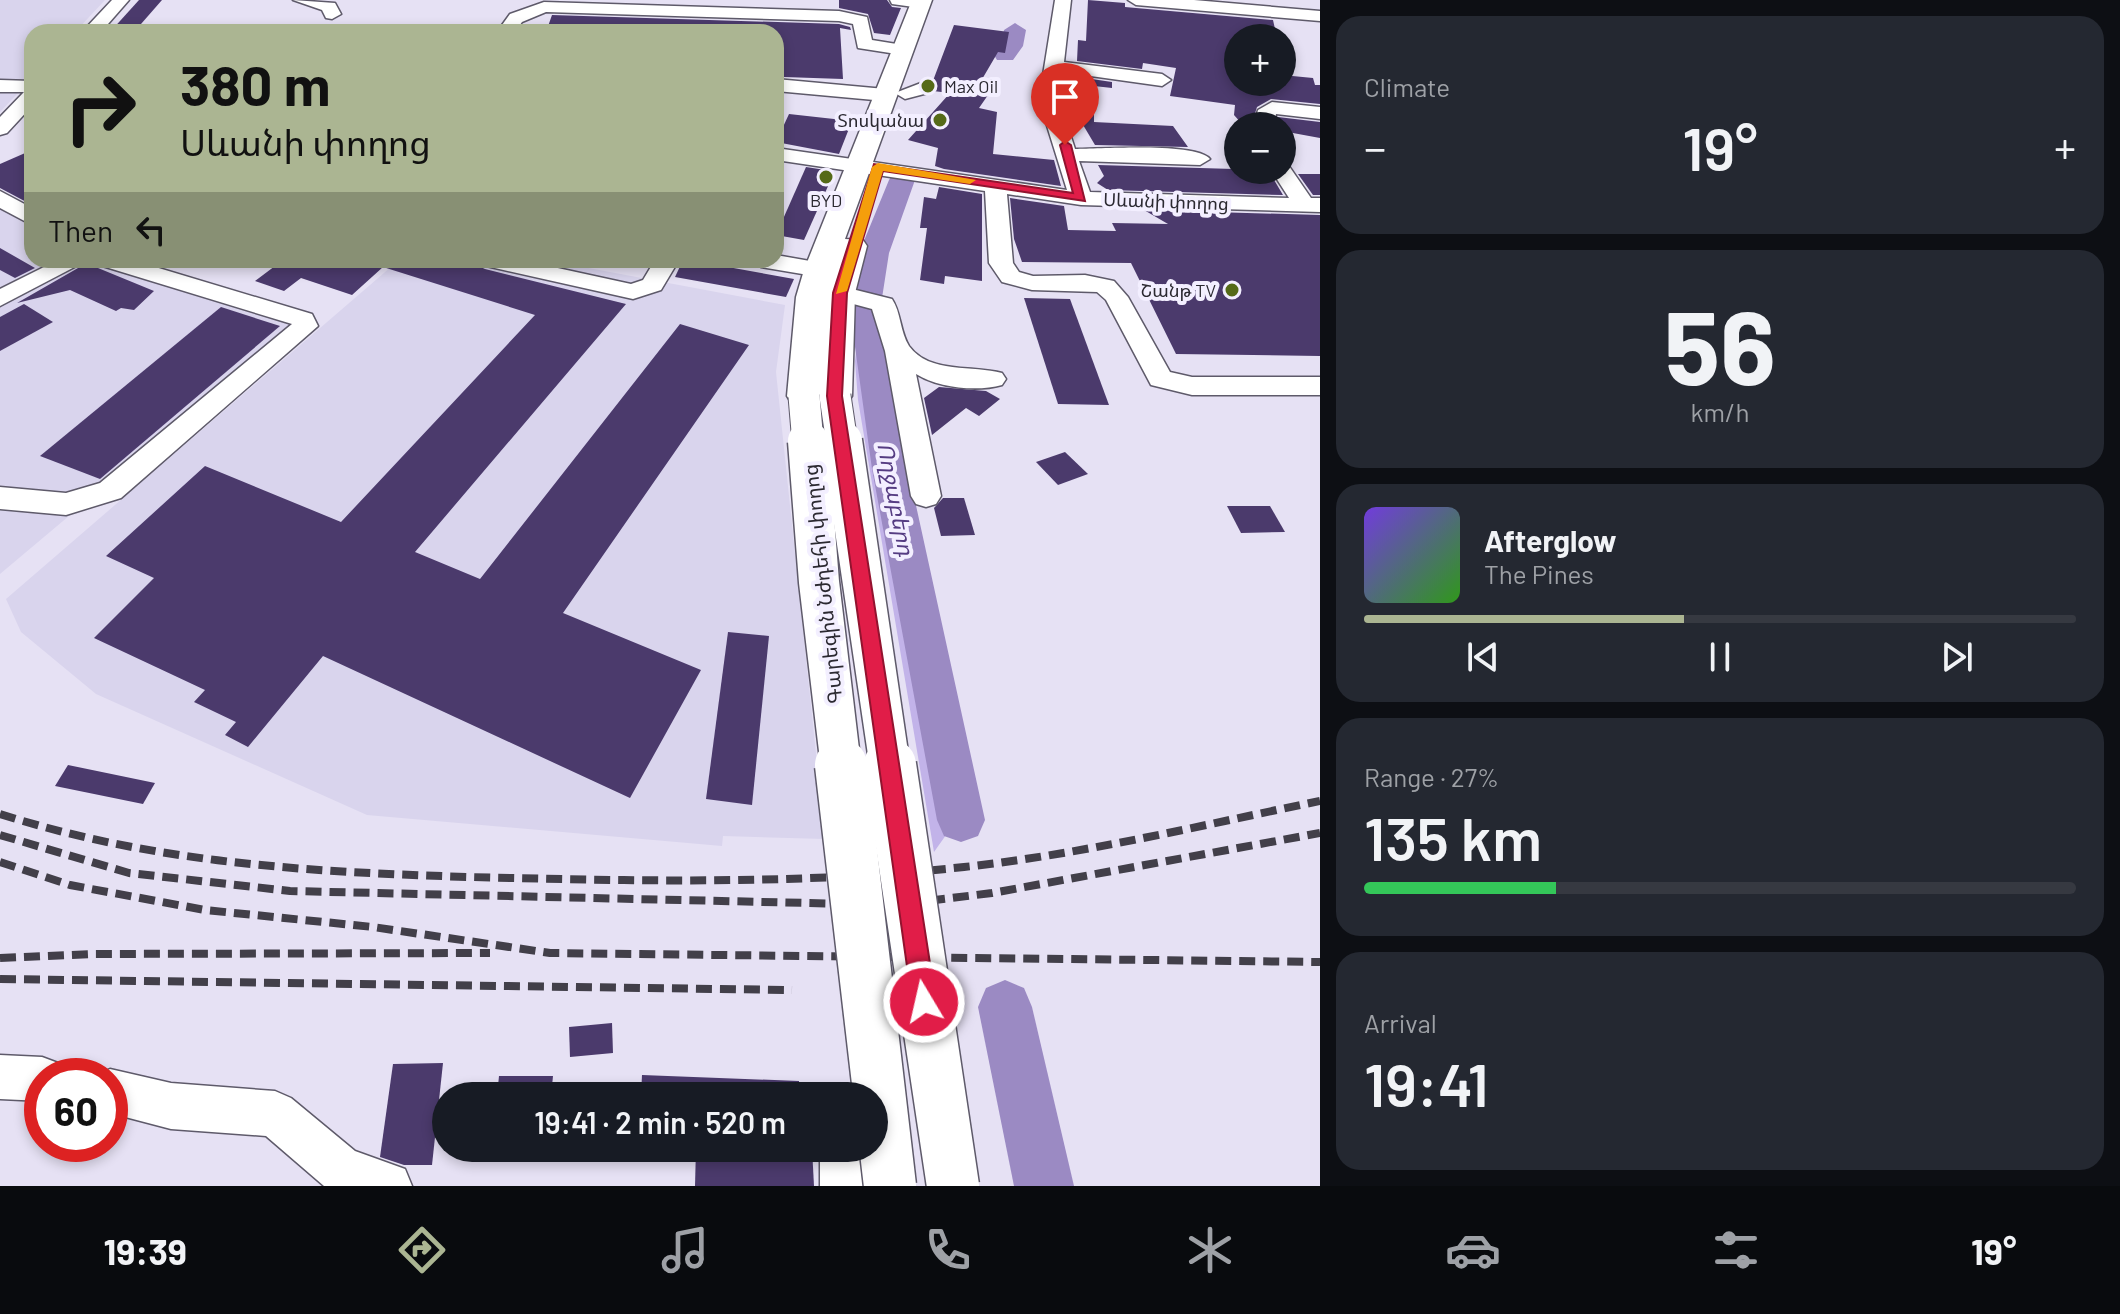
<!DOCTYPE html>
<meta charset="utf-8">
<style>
:root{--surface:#171b24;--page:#242831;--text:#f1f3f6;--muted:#9ea1a6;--line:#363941;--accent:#abb592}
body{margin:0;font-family:Barlow,"Noto Sans Armenian",sans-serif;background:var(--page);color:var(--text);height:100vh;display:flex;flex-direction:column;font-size:30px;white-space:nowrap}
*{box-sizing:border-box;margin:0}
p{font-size:26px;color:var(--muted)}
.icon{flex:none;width:44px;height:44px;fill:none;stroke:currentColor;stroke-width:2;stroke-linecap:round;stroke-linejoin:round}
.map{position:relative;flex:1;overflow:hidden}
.side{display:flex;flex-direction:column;gap:16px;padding:16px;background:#0d0f14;width:800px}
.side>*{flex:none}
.top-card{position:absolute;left:24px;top:24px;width:760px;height:244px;border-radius:24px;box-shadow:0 4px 12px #0003;background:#abb592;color:#111;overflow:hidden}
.fabs{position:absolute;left:1224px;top:24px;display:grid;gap:16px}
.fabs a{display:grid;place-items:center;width:72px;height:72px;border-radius:50%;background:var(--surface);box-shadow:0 4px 12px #0003;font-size:40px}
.speed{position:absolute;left:24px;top:1058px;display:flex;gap:16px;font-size:40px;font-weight:700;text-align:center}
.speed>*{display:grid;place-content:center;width:104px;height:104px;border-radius:50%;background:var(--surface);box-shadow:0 4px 12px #0003;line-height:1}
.speed .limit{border:12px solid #d22;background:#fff;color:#111}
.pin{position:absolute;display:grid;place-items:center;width:68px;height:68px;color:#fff;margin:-82px -34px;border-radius:50% 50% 50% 0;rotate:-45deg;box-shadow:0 0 8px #0007}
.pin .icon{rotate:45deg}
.me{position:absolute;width:88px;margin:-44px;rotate:351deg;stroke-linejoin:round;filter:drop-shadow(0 0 6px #0008)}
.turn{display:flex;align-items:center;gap:28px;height:168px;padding:0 24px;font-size:36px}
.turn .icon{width:104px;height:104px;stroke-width:2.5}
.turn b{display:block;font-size:56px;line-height:68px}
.then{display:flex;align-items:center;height:76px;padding:0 24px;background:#0003;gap:16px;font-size:30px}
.big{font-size:60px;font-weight:600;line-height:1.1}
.side .widget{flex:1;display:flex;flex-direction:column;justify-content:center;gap:12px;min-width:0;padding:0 28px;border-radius:24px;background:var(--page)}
.side .dial{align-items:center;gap:0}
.dial b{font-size:104px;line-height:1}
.song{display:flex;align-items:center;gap:24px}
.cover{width:96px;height:96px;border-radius:12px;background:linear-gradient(135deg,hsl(260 70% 55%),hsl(110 70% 35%))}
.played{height:8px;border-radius:4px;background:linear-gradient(90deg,var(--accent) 45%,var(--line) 45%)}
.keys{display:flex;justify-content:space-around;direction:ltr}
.heat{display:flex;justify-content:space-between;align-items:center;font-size:44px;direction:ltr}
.charge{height:12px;border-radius:6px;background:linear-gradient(90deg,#34c759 27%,var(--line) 0)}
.trip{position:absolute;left:432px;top:1082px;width:456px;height:80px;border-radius:40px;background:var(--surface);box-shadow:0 4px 12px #0003;font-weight:600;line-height:80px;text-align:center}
.dock{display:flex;height:128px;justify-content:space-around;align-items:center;background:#090b0e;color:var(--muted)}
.dock .icon{width:56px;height:56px}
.dock .selected{color:var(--accent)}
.dock b{font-size:36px;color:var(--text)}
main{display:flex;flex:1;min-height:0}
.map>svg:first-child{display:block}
</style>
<main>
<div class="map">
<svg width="1320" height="1186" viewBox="0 0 1320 1186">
<rect width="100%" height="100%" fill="#e6e1f4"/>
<g fill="#d9d4ed">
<polygon points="0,0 105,0 75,32 32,32 32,78 0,112"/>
<polygon points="0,205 32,225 32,260 90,260 296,325 0,574"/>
<polygon points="399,260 546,260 785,305 776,372 825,839 723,836 722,846 367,815 96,694 21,632 6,599"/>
</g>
<polygon fill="#c2b3e9" points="860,317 884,325 890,344 885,381 887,405 903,463 902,489 912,545 959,784 958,818 934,852 858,400 855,361"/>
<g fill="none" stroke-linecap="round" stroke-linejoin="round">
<g fill="#9b8ac3" fill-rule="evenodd">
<polygon points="1015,23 1026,30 1023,46 1013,60 997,60 994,55 1001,45 1004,30"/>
<polygon points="902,172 911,174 915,180 889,253 880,311 908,469 985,820 978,836 961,842 944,836 937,820 872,469 850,311 859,253 889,180 893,174"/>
<polygon points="1005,980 1024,988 1032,1007 1074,1186 1014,1186 978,1007 986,988"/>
</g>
</g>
<g fill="#4b3a6c">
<polygon points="139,0 162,0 134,32 110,32"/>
<polygon points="839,0 887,0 892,7 901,8 890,35 874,33 868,14 839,8"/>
<polygon points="1088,0 1125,3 1125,7 1136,8 1273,20 1275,29 1254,26 1258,38 1238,38 1238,82 1282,82 1282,75 1313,78 1315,85 1320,85 1320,104 1271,99 1257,107 1252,123 1242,124 1234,115 1235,105 1170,96 1176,68 1143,63 1142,69 1077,61 1078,40 1086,41"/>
<polygon points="552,15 839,24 850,27 851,30 840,28 843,79 784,77 776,76 776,32 546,32"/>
<polygon points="954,25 1009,32 1005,53 998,52 981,81 995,85 979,108 997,112 993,154 1054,160 1061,186 944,169 935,166 938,148 908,140 950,93 933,91 931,86"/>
<polygon points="1071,76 1112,82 1112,88 1094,86 1094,122 1173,126 1188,147 1095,145 1076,113 1070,112"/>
<polygon points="789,114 852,121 839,154 776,142"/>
<polygon points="1278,117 1320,122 1320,138 1282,131"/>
<polygon points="32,150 32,205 0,188 0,164"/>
<polygon points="1098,165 1268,170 1283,195 1108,190 1097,183 1104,176"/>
<polygon points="806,167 832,171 833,175 804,240 776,235"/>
<polygon points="1298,174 1320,174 1320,195 1313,195"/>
<polygon points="939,187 982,194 982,281 945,276 944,284 920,280 927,228 920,228 924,197 936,199"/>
<polygon points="1010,198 1064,206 1068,230 1116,231 1112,223 1168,224 1144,210 1320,215 1320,356 1176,354 1131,263 1022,262 1014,239"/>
<polygon points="0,248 35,268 15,278 0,270"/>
<polygon points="92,260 98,268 154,291 134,310 121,308 116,311 70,290 17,303"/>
<polygon points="283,260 466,260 485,269 626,304 415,552 480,579 680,324 749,345 563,613 701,670 630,798 323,656 248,747 225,735 236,722 194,702 205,690 94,638 154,578 106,556 205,466 341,522 535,315 383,267 352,295 301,278 284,291 255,281"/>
<polygon points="683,260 689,260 794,279 786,297 675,277"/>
<polygon points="1024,298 1070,299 1109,405 1058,404"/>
<polygon points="24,304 53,322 0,351 0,317"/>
<polygon points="221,307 280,326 100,479 40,456"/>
<polygon points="939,387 986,391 1000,399 979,416 966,408 932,435 924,398"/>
<polygon points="1065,452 1088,474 1058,485 1036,462"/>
<polygon points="943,498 964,498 975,535 941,536 934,508"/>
<polygon points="1227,506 1270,506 1285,532 1241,533"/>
<polygon points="728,632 769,636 752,805 706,799"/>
<polygon points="68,765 155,783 143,804 55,786"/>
<polygon points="612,1023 613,1053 570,1057 569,1027"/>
<polygon points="443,1063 432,1165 404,1165 380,1157 393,1064"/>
<polygon points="642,1075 799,1081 799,1096 641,1096"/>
<polygon points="499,1076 553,1076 551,1096 497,1096"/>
<polygon points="696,1148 812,1148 814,1186 695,1186"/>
</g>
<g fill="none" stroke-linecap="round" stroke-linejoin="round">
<defs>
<g id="minor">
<polygon points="112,0 129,0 101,32 82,32"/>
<polygon points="293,0 335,3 341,14 332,19 326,18 322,10"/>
<polygon points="890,0 927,0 929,3 921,8 892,4"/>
<path d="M1055,0H1071L1064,62L1162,74L1171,80L1162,86L1062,72L1059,100L1075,149C1101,149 1196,142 1210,159L1200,165L1079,161L1090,192L1289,198L1271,170H1282V164L1289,166L1311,198H1320V212L1081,205L1007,194L1013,263L1019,272L1033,276L1085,275L1114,281L1128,297L1170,372L1192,377H1320V395H1192L1151,385L1106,300L1097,292L1032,290L1002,282L989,263L985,191L776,160V148L1067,190L1039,100Z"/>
<polygon points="1128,0 1194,0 1320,11 1320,21 1136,5"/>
<polygon points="544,2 839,11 867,17 872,40 909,46 912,50 903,55 858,48 853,24 839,21 546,12 522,22 515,32 497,32 510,14"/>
<polygon points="776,79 885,89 895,95 885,101 776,91"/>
<polygon points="0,80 32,81 32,106 7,133 0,135 0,117 24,92 0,92"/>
<polygon points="921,83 930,89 928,93 905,99 895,93"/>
<polygon points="1272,102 1320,107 1320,119 1276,114 1274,126 1254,126 1258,110"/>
<polygon points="0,191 32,208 32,225 0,208"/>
<polygon points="776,255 844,267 856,274 844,281 761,267 749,260 776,260"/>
<polygon points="58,260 88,260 0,306 0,289"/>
<polygon points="95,260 132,260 312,314 318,326 121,498 66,515 0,509 0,487 66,493 100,483 292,324 99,265"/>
<polygon points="521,260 631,284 643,280 655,260 679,260 661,290 633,299 486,266 482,261"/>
<path d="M840,286L892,299C901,312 900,332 909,346C929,374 974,365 1002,373L1006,379L1002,385C977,392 938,388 916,374L941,496L936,504L926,507L916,504L911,496L885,351L872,309L831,298L828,293Z"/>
<polygon points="0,1055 42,1057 58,1063 63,1076 42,1076 42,1101 0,1099"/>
<polygon points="110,1069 171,1083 275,1091 291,1098 355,1151 405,1169 412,1186 324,1186 266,1136 171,1129 110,1113 110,1076 94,1076"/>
<polygon points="820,1148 862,1148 868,1186 820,1186"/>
</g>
<polygon id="major" points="912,0 932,0 845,239 863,240 867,246 855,293 852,396 847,404 835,407 823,404 820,398 816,404 804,407 792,404 787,396 796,297 804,270"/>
</defs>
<use href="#minor" stroke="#5e5a6a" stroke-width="3"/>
<use href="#major" stroke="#5e5a6a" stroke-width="3"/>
<use href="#minor" fill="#fff" fill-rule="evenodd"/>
<use href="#major" fill="#fff" fill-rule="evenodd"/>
<g stroke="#423f49" stroke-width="8" stroke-dasharray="16 8" stroke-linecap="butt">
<path d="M0,814C154,863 309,872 469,877C634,881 800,885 964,867C1084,854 1202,825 1320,801"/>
<polyline points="0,835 129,873 290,891 895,905 992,893 1320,833"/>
<polyline points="0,862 70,885 205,910 373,927 550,953 1320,962"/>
<polyline points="0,958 93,954 490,953"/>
<polyline points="0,979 792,990"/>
</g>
<defs>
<g id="major-bridge-far2">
<polyline points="804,396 808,443"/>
<polyline points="835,396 842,443"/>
</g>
<g id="major-bridge-far1">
<polyline points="808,441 819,582 841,767"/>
<polyline points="842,441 890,767"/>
</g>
<g id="major-bridge">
<polyline points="841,765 890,1186"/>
<polyline points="890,765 953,1186"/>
</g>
</defs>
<use href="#major-bridge-far2" stroke="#5e5a6a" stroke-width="33" stroke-linecap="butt"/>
<use href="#major-bridge-far1" stroke="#5e5a6a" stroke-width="43" stroke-linecap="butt"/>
<use href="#major-bridge" stroke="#5e5a6a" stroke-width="55" stroke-linecap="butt"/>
<use href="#major-bridge-far2" stroke="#fff" stroke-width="31"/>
<use href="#major-bridge-far1" stroke="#fff" stroke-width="40"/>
<use href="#major-bridge" stroke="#fff" stroke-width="52"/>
</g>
<polygon fill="#e11d48" stroke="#92132f" stroke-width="2" points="1065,141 1071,145 1085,201 883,171 847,293 842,396 936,1002 933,1010 924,1014 916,1010 912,1002 827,396 833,293 874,164 1073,193 1060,145"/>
<polygon fill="#f59e0b" points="878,163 976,180 970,184 883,171 847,291 836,294 872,167"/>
<g fill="#556a18" stroke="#f3efff" stroke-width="3">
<circle cx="928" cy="86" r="8"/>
<circle cx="940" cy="120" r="8"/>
<circle cx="826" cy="177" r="8"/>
<circle cx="1232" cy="290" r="8"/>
</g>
<g text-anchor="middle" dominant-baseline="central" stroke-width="8" stroke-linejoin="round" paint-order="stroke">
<g font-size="18" fill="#2b2931" stroke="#f3efff" text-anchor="end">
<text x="944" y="86" text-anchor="start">Max Oil</text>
<text x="924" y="120">Տոսկանա</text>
<text x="826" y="200" text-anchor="middle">BYD</text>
<text x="1216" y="290">Շանթ TV</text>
</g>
<g font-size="18" fill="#2b2931" stroke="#f3efff">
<text transform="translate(1166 201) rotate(2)">Սևանի փողոց</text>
</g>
<g font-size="20" fill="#2b2931" stroke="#f3efff">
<text transform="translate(822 584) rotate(-96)">Գարեգին Նժդեհի փողոց</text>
</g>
<g font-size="22" font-style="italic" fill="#553c82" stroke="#f3efff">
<text transform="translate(897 499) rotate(79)">Ողջաբերդ</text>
</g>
</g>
</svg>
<div class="fabs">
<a>+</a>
<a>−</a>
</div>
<div class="speed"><div class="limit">60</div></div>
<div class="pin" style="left:1065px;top:145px;background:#d93025"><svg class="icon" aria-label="arrive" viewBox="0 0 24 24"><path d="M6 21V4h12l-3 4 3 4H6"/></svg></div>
<svg class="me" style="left:924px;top:1002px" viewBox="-20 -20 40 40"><circle r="17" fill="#e11d48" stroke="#fff" stroke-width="3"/><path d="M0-11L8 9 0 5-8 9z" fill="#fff"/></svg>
<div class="trip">19:41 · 2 min · 520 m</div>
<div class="top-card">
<div class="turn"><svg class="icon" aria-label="right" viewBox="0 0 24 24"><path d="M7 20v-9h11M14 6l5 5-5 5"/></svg><div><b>380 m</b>Սևանի փողոց</div></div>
<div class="then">Then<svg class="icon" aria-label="left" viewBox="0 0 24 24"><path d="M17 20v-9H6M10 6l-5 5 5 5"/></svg></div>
</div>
</div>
<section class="side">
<div class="widget"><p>Climate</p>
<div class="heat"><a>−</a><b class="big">19°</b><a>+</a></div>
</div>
<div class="widget dial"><b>56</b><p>km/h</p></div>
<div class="widget">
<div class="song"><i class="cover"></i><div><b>Afterglow</b><p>The Pines</p></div></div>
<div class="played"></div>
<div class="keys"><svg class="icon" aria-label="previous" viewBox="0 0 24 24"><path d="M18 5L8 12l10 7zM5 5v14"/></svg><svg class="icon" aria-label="pause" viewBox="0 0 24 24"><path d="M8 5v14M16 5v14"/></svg><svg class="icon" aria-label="next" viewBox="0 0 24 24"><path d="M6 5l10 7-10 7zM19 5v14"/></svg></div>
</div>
<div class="widget"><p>Range · 27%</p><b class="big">135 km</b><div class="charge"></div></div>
<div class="widget"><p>Arrival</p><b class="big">19:41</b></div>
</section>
</main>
<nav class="dock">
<b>19:39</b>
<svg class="icon selected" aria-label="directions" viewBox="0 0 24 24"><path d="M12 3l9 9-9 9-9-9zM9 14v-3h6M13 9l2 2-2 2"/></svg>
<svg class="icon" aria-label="music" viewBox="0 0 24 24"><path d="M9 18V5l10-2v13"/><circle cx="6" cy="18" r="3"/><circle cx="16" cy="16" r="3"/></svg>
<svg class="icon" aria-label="phone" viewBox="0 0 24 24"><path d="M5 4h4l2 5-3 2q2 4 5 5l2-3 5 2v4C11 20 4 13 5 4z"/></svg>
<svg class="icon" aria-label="climate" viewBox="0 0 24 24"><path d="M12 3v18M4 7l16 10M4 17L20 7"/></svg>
<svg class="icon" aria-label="car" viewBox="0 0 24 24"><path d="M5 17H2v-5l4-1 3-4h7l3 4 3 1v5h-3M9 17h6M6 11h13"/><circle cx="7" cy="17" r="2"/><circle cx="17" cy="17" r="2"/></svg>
<svg class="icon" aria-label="filters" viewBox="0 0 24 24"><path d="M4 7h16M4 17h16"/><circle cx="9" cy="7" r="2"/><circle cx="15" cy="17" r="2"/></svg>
<b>19°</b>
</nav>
